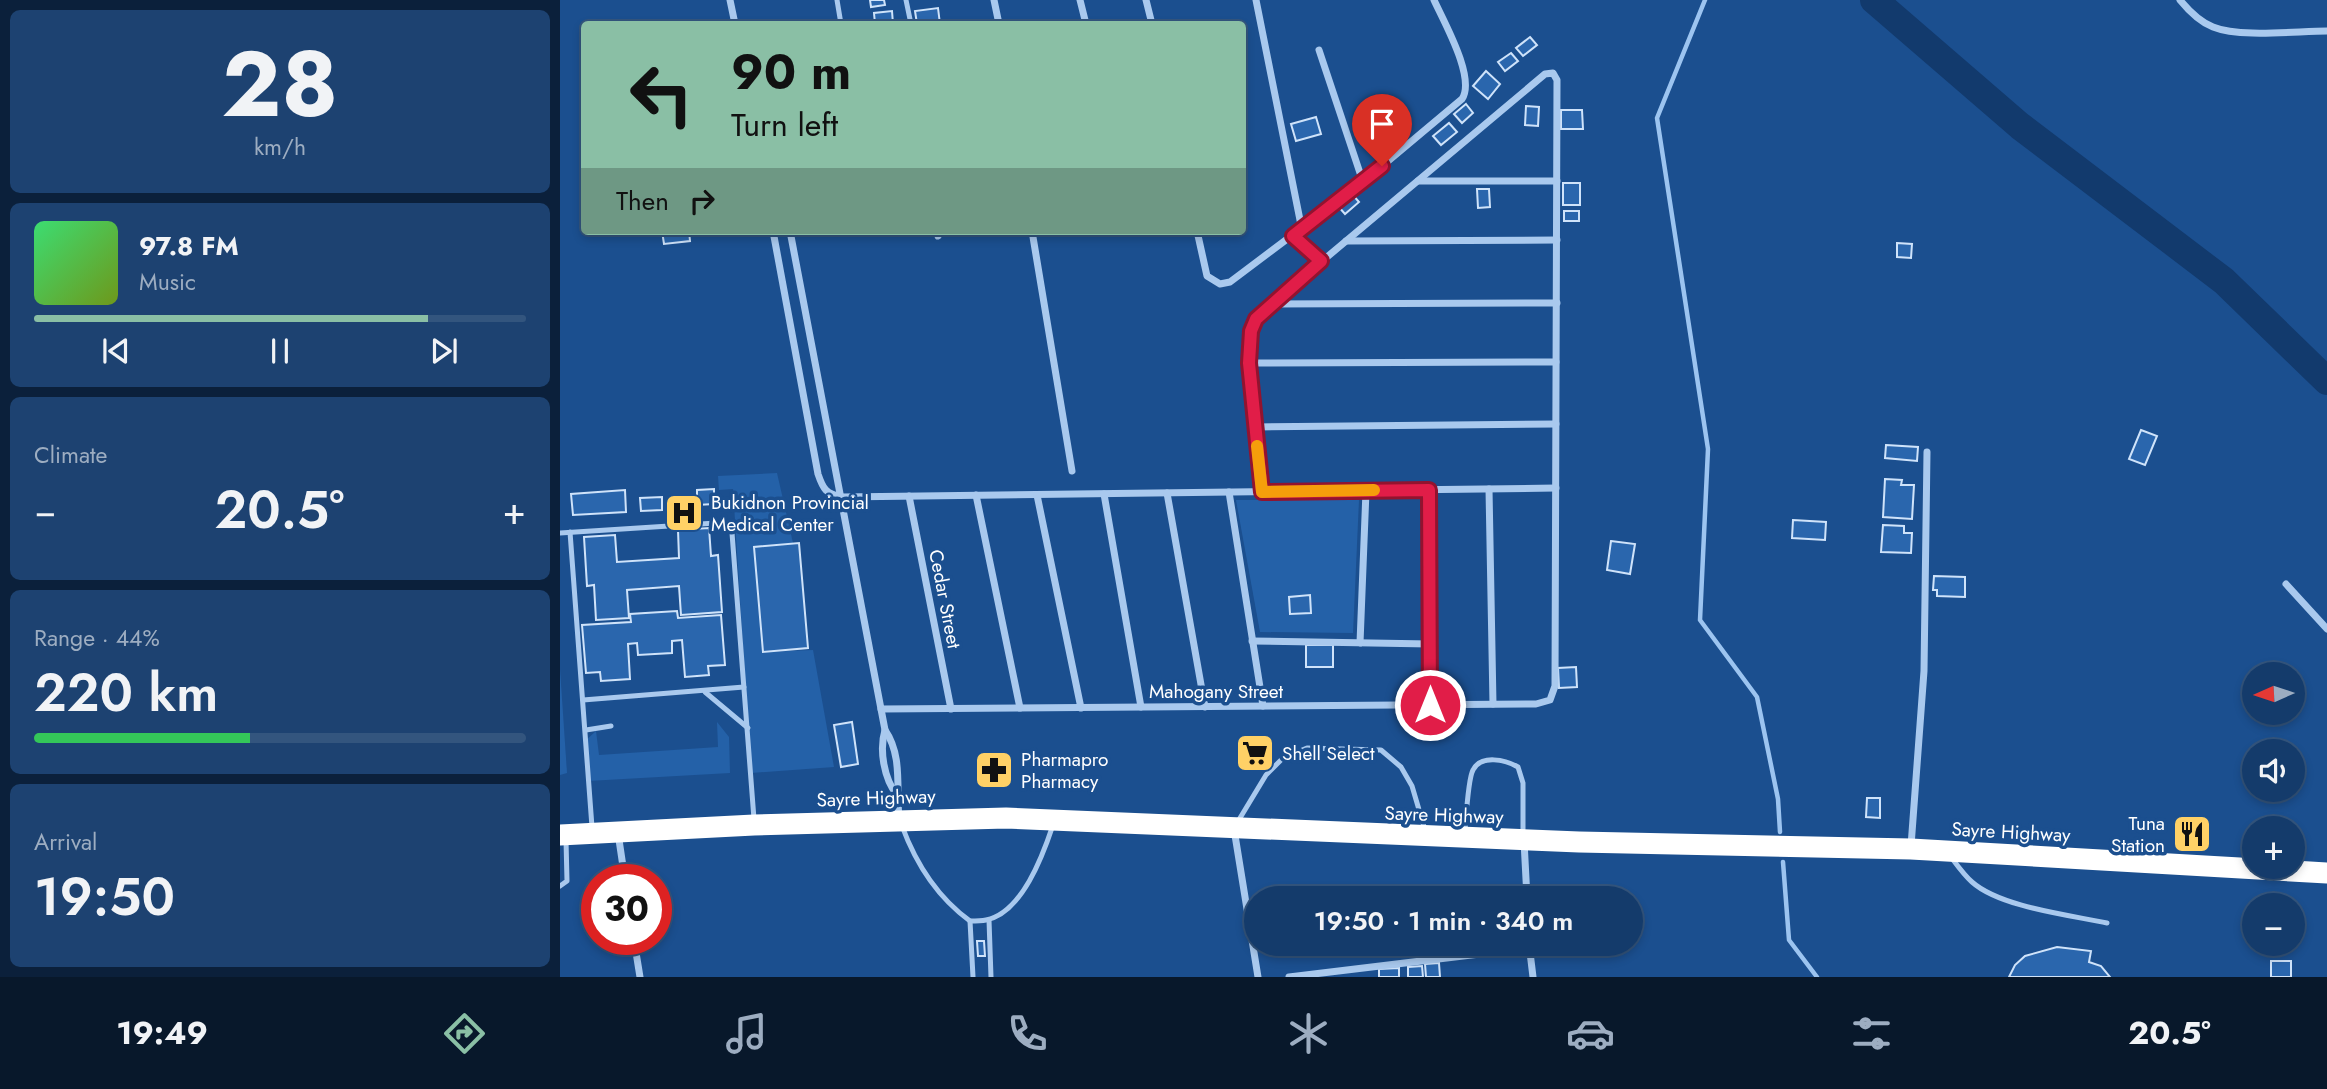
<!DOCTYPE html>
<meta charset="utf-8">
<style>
:root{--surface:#143b6b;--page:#1d4271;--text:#f1f3f6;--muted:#9dadc1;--line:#33557e;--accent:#8abfa5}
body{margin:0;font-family:Jost,sans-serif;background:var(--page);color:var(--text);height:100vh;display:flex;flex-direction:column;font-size:26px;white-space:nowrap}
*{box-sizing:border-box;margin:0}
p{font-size:23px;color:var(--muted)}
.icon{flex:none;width:38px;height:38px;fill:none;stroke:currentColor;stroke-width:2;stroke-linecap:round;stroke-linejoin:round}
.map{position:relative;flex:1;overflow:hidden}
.drawer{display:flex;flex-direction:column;gap:10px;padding:10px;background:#0b203b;width:560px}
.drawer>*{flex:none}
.hud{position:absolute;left:21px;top:21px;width:665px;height:214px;border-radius:7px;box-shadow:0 4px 10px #0003,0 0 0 2px var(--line);background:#8abfa5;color:#111;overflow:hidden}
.needle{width:46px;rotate:267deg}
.fabs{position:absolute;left:1682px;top:662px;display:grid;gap:14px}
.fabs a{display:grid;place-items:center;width:63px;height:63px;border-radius:50%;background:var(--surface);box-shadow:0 4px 10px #0003,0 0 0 2px var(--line);font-size:35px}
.speed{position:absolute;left:21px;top:864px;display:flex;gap:14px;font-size:35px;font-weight:700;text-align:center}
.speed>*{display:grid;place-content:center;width:91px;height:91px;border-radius:50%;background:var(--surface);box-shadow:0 4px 10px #0003,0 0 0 2px var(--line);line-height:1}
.speed .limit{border:10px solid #d22;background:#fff;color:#111}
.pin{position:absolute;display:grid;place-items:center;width:60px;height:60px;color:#fff;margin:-72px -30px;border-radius:50% 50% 50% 0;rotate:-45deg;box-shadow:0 0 7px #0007}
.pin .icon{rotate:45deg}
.me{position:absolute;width:77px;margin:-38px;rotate:0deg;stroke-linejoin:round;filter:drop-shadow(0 0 5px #0008)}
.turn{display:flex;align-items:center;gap:24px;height:147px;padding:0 35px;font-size:32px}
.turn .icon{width:91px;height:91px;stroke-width:2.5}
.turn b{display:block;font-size:49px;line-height:60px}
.then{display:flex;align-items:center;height:66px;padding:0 35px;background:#0003;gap:14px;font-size:26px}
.big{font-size:52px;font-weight:600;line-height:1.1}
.drawer .widget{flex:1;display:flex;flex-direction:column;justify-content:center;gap:10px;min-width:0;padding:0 24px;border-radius:10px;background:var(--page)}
.drawer .dial{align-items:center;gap:0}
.dial b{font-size:91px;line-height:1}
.song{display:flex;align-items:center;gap:21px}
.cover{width:84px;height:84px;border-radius:10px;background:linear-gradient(135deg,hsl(140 70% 55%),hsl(80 70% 35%))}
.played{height:7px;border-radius:4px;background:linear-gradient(90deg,var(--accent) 80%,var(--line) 80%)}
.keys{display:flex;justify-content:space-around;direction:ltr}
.heat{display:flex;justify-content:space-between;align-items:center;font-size:38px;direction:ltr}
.charge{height:10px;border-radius:5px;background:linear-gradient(90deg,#34c759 44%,var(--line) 0)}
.trip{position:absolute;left:684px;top:886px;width:399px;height:70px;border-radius:35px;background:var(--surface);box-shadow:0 4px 10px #0003,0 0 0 2px var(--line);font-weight:600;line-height:70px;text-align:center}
.menu{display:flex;height:112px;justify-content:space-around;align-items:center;background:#08182b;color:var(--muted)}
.menu .icon{width:49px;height:49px}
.menu .current{color:var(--accent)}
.menu b{font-size:32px;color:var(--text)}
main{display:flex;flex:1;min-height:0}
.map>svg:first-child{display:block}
</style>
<main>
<section class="drawer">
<div class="widget dial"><b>28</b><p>km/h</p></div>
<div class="widget">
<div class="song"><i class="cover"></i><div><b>97.8 FM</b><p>Music</p></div></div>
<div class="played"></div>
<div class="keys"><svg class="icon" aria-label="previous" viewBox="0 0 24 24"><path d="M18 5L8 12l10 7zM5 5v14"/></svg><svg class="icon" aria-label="pause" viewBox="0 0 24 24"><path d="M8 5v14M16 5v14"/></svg><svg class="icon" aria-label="next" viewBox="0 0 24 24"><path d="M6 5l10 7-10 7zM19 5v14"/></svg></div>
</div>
<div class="widget"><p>Climate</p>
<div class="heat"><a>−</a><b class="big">20.5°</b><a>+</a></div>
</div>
<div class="widget"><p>Range · 44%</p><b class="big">220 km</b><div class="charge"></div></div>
<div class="widget"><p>Arrival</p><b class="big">19:50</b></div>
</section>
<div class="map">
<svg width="1767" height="977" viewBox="0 0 1767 977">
<rect width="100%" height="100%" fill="#1b4f8f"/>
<g fill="#2461a8">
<polygon points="217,473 233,543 194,547 203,652 253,650 274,767 191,773 173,489 159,490 158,476"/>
<polygon points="676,500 799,500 793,633 700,632"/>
<polygon points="0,669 7,773 0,775"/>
<polygon points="157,722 169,737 170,773 28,781 24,742 36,731 39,755 158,747"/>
</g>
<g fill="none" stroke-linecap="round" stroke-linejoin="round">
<g stroke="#9cc4f0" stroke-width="4.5">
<polyline points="1145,0 1097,118 1148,449 1140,620 1197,697 1218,799 1220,832"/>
<polyline points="1223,862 1229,940 1257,977"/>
</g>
<polyline stroke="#123a6d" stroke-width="28" points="1314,0 1460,126 1664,281 1767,381"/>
</g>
<g fill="#2a66ad" stroke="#cfe3fa" stroke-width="2">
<polygon points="310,0 324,0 325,5 311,7"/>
<polygon points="378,8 380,24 357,24 355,11"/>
<polygon points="332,11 333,24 315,24 314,13"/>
<polygon points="970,37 977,45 963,56 956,48"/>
<polygon points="951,53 958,61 945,71 938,62"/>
<polygon points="926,71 940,84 928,99 913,86"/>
<polygon points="906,104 913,113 902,123 894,114"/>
<polygon points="966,106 979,107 978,126 965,125"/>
<polygon points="1001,110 1022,110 1023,129 1001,129"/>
<polygon points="756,117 761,134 736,141 731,124"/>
<polygon points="889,123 897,132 881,145 873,136"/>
<rect x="1003" y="183" width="17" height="22"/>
<polygon points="917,189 929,189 930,207 918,208"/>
<polygon points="792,194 799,202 785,214 778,206"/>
<rect x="1004" y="211" width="15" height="10"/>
<polygon points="102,231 129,231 130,241 104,244"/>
<polygon points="1337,243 1352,244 1351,258 1337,257"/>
<polygon points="1581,430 1597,436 1585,465 1569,459"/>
<polygon points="1326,445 1358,447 1357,461 1325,458"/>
<polygon points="1325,479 1342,480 1341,485 1354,485 1352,519 1323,517"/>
<polygon points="154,489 154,504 137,505 137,490"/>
<polygon points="65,490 66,512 13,515 11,494"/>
<polygon points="102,497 102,510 81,511 80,498"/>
<polygon points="1233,520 1266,522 1265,540 1232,538"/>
<polygon points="1323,525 1344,526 1344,533 1352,533 1351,553 1321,552"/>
<polygon points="149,528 151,556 158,555 162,612 121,615 119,586 67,590 69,618 36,620 34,585 27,586 24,537 55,535 57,562 119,558 118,530"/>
<polygon points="1051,541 1075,544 1070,574 1047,570"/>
<polygon points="239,543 248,648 203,652 194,547"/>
<polygon points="1374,576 1405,577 1405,597 1377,596 1377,590 1373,590"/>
<polygon points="750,595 751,613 730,614 729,597"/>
<polygon points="117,611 118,618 161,615 165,665 148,666 149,675 125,677 122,640 112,641 112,653 78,655 77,643 68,644 70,679 41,681 40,672 26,673 22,625 71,622 70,614"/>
<rect x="746" y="645" width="27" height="22"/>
<polygon points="1016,667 1017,687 999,688 998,668"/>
<polygon points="292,722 298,764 281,767 274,725"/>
<polygon points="1307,798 1320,798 1320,818 1306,817"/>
<polygon points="417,941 424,941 425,956 418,956"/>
<polygon points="1497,947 1531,951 1529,962 1541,966 1550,977 1449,977 1455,965 1465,956"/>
<rect x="1711" y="961" width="20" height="16"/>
<polygon points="879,963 880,977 866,977 865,964"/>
<polygon points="862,966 863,977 848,977 848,967"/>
<polygon points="839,968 839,977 819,977 819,969"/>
</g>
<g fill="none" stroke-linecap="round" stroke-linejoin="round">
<g stroke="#a9c9ee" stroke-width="5">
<polyline points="277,0 281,24"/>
<polyline points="346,0 351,24"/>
<polyline points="10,532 32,827"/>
<polyline points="0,533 156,523 169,529 172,533 194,819"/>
<polyline points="145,692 188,728"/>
<polyline points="23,700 184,687"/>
<polyline points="26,730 51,726"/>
<polyline points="677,823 706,775 723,758 747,748 821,750 841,767 852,786 865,830"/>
<path d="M342,826C356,864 377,897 410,921C415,921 421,921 426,920C462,913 483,855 493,825"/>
<path d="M905,831C906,819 908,779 913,770C921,754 946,760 958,767L963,783V834"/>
<path d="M1391,857C1397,865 1404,875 1412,882C1440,907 1509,915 1547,923"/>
<polyline points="0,886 7,881 6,840"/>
<polyline points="429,920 431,977"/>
<polyline points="410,921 413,977"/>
</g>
<g stroke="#a9c9ee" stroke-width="7">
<polyline points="170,0 175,24"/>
<polyline points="434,0 439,24"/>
<polyline points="520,0 526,24"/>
<polyline points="586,0 592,24"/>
<polyline points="696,0 742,230"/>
<path d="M1620,0C1629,11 1640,22 1653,27C1680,38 1737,31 1767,31"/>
<polyline points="759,50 803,182"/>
<polyline points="858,181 997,181"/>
<path d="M213,231L258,474C263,489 266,494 282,497L996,488"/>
<path d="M230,231L325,730C343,756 336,789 339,819"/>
<polyline points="377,231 378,236"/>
<polyline points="472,231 512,471"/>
<path d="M637,231L647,276L660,284L670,282L803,182L902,99C916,78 884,22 874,0"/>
<polyline points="733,236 761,261"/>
<polyline points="786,241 997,240"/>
<polyline points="711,304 997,303"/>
<polyline points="689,363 996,362"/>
<polyline points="696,427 996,424"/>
<polyline points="929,489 933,704"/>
<polyline points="869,490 870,705"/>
<polyline points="669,492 703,706"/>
<polyline points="607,493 645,707"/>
<polyline points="544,494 581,707"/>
<polyline points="416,495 460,708"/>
<polyline points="477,495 521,708"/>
<polyline points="349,496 391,709"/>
<polyline points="1726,584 1767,629"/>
<polyline points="692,641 870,644"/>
<polyline points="800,643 806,491"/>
<polyline points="321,709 976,704 990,700 995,686 997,80 993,73 985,74 711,304 696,319 691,331 689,346 702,492"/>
<path d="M325,730C319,750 324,779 337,795"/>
<polyline points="674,829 698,977"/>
<polyline points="58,833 65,880"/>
<polyline points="964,841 967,898"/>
<polyline points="1351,846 1364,671 1367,452"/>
<polyline points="74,940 80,977"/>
<polyline points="969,944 973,977"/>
<polyline points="729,977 969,948"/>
</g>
<polyline stroke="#fff" stroke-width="21" points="0,835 194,825 446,818 1019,842 1351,849 1767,873"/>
</g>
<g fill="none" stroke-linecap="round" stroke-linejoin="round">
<defs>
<polyline id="route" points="822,166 733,236 761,261 696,319 691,331 689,363 702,492 869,490 870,705"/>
</defs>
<use href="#route" stroke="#92132f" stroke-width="18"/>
<use href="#route" stroke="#e11d48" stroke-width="12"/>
<polyline stroke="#f59e0b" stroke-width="12" points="697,446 702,492 814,490"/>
</g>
<defs>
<symbol id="hospital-square" viewBox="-11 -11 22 22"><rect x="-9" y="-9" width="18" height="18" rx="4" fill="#ffd166" stroke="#1b4f8f"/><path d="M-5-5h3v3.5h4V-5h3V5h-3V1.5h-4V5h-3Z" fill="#111"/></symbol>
<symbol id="supermarket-square" viewBox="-11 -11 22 22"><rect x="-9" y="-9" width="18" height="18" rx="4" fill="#ffd166" stroke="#1b4f8f"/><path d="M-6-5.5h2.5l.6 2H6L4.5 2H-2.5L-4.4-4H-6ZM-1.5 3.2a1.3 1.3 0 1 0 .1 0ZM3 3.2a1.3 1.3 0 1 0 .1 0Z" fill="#111"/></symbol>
<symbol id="pharmacy-square" viewBox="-11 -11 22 22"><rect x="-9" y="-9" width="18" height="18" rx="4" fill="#ffd166" stroke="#1b4f8f"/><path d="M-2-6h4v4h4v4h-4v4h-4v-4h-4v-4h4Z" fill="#111"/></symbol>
<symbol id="restaurant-square" viewBox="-11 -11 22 22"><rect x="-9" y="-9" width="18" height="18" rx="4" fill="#ffd166" stroke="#1b4f8f"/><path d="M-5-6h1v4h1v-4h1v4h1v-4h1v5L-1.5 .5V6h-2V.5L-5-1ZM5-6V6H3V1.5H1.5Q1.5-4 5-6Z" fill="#111"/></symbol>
</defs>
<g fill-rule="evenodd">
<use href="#hospital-square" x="102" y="491" width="44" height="44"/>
<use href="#supermarket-square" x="673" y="731" width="44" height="44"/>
<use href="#pharmacy-square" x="412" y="748" width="44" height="44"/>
<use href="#restaurant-square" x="1610" y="812" width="44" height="44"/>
</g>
<g text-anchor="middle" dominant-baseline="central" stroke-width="7" stroke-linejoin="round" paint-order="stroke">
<g font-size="19" fill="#fff" stroke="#1b4f8f" text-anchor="start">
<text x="151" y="502">Bukidnon Provincial<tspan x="151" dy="22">Medical Center</tspan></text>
<text x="722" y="753">Shell Select</text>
<text x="461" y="759">Pharmapro<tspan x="461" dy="22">Pharmacy</tspan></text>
<text x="1605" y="823" text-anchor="end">Tuna<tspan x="1605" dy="22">Station</tspan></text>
</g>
<g font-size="19" fill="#fff" stroke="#1b4f8f">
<text transform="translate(385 599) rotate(79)">Cedar Street</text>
<text x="656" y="691">Mahogany Street</text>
<text transform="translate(316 798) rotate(-2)">Sayre Highway</text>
<text transform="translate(884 815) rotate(2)">Sayre Highway</text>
<text transform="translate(1451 832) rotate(3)">Sayre Highway</text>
</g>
</g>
</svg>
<div class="fabs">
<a><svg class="needle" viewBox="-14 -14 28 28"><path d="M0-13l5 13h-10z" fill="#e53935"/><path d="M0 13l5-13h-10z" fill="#9dadc1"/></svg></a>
<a><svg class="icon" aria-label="sound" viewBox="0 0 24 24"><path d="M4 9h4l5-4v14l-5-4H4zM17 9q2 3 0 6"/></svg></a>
<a>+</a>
<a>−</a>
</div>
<div class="speed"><div class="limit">30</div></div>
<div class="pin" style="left:822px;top:166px;background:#d93025"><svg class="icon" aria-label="arrive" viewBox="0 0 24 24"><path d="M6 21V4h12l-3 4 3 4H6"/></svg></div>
<svg class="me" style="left:870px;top:705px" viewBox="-20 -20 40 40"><circle r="17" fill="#e11d48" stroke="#fff" stroke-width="3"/><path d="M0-11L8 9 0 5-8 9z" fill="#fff"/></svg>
<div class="trip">19:50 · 1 min · 340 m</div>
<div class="hud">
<div class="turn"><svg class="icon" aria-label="left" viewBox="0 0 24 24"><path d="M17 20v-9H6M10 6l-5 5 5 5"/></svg><div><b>90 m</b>Turn left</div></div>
<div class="then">Then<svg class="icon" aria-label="right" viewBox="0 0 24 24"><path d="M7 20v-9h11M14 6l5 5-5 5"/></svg></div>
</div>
</div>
</main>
<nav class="menu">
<b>19:49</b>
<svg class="icon current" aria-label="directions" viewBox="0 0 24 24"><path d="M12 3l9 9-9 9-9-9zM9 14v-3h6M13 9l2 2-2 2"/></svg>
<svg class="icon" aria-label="music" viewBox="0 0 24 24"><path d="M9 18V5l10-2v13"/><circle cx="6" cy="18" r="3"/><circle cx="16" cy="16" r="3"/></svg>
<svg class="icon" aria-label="phone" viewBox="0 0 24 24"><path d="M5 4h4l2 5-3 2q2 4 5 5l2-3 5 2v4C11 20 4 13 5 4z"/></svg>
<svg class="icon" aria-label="climate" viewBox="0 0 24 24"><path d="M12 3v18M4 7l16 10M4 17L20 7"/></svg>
<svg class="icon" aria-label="car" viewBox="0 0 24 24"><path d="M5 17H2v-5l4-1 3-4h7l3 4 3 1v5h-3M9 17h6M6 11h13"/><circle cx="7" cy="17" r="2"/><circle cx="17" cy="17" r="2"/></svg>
<svg class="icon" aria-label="filters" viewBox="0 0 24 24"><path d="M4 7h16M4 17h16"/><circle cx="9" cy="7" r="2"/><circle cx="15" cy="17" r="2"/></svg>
<b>20.5°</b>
</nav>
